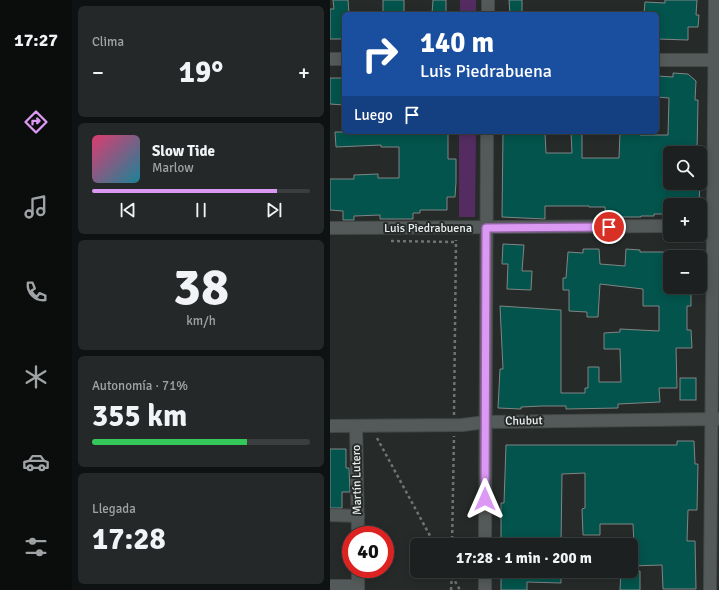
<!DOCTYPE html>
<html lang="es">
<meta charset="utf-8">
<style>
:root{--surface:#1c2020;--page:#252829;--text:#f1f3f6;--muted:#a0a3a5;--line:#3a3e3e;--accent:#dc99f4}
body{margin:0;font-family:Signika,sans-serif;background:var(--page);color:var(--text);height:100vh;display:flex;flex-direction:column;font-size:15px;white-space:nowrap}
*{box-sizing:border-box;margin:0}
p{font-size:13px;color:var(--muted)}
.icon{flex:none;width:22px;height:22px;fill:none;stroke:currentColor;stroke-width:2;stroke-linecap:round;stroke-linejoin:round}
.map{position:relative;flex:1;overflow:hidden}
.drawer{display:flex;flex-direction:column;gap:6px;padding:6px;background:#0f1212;width:258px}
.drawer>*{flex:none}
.top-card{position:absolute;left:12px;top:12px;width:317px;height:122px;border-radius:6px;box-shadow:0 2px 10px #0003,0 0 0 1px var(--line);background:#1a4fa0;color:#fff;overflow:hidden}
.controls{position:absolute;left:333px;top:146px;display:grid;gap:8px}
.controls a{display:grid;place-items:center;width:44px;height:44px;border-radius:6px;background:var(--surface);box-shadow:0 2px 10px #0003,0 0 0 1px var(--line);font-size:20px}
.speed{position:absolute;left:12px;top:526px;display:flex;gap:8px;font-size:20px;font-weight:700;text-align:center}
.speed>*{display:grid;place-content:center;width:52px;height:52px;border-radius:50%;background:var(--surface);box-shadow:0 2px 10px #0003,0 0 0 1px var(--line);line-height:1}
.speed .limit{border:6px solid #d22;background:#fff;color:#111}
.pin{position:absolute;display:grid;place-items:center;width:34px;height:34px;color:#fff;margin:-17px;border:2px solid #fff;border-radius:50%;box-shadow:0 1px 4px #0007}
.me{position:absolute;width:44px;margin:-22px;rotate:0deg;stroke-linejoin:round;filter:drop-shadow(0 0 3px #0008)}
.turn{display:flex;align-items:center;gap:14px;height:84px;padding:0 12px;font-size:18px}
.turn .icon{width:52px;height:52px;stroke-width:2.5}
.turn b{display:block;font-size:28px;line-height:34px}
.then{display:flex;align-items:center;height:38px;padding:0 12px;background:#0003;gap:8px;font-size:15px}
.big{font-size:30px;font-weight:700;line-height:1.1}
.drawer .card{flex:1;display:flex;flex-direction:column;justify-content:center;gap:6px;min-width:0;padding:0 14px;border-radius:6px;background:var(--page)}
.drawer .dial{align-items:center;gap:0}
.dial b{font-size:52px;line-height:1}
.song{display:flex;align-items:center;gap:12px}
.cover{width:48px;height:48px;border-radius:6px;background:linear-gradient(135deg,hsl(340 70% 55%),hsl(190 70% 35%))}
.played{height:4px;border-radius:2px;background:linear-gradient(90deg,var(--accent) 85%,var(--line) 85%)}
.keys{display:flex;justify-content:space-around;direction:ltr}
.heat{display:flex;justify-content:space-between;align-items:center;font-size:22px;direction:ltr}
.charge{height:6px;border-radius:3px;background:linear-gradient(90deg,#34c759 71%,var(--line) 0)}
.trip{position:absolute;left:80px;top:538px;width:228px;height:40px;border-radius:6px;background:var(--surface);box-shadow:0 2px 10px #0003,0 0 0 1px var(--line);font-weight:700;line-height:40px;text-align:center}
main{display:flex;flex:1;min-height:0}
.dock{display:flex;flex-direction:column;width:72px;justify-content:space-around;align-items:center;background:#0b0d0d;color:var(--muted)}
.dock .icon{width:28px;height:28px}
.dock .current{color:var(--accent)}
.dock b{font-size:18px;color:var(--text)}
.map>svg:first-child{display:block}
</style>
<main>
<nav class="dock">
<b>17:27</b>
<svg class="icon current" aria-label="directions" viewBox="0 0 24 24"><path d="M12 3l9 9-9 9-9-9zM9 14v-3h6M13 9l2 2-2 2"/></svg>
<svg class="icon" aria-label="music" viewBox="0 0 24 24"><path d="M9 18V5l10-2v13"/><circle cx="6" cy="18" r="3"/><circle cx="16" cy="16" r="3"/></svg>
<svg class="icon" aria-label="phone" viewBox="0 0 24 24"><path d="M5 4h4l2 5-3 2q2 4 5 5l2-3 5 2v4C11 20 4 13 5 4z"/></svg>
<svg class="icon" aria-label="climate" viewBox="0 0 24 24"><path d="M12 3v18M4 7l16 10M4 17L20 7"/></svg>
<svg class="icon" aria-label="car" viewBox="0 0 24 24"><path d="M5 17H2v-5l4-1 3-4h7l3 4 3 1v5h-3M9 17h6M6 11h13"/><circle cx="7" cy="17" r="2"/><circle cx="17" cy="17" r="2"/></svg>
<svg class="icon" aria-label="filters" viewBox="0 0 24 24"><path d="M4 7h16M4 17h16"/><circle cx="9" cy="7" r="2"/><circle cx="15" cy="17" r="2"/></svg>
</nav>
<section class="drawer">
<div class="card"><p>Clima</p>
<div class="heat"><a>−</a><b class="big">19°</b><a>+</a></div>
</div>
<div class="card">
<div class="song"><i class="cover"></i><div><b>Slow Tide</b><p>Marlow</p></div></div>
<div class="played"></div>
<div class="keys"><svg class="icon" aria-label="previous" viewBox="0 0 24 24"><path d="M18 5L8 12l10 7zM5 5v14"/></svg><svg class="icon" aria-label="pause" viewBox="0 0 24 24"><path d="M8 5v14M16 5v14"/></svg><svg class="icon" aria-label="next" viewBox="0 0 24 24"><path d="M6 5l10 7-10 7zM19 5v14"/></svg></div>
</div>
<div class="card dial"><b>38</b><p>km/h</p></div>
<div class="card"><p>Autonomía · 71%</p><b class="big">355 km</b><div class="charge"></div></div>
<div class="card"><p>Llegada</p><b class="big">17:28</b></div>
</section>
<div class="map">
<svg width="389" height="590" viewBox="0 0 389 590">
<rect width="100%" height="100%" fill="#262b2a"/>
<g fill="#542c62">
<rect x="130" y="0" width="16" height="14"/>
<polygon points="129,132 146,132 145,217 129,217"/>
</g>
<g fill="#03544c" stroke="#7f8685">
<polygon points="3,0 18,0 19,14 14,14 14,39 0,39 0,9 4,9"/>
<rect x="53" y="0" width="21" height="14"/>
<polygon points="103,0 116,0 116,14 102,14"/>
<polygon points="179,0 192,0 192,14 180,14"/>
<polygon points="335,0 367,0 366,15 369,15 368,27 358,27 358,40 327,39 327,14 314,14 315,2 335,3"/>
<polygon points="343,73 358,74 366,81 365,100 368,100 367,153 340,153 340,183 370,183 369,204 351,203 351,205 340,205 340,214 324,214 324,216 311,216 311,217 291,217 291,219 276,219 275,207 259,207 259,206 215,206 215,219 172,217 173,132 215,132 216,153 242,153 241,132 252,132 252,158 289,158 290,132 310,132 310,135 338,135 339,98 327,97 327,76 343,77"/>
<polygon points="0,78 14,78 14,105 0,104"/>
<polygon points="5,132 118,132 118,159 126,159 126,182 125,197 117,197 117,210 90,210 90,213 83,213 83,219 50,219 50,215 24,216 24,220 13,220 13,211 0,210 0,179 24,179 24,175 48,174 48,178 69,178 69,147 51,147 51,145 6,147"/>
<polygon points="173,244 194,245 192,271 202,271 201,290 177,289 178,264 172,264"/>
<polygon points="253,249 269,249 270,264 295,266 296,249 310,250 310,252 340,252 340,287 361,287 361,306 357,306 357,330 361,330 362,348 346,348 347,388 329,388 330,402 288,404 288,408 236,409 236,406 212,406 191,407 191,409 168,408 170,369 173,369 170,306 231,310 231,393 255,393 255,388 258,388 258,367 269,367 269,382 291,382 290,349 274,349 274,333 290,332 290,329 329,331 329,306 313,306 313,289 270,284 268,317 257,317 257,312 239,311 239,290 233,290 233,278 236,278 238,252 253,253"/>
<rect x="350" y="378" width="16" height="22"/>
<polygon points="347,441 364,441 365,464 368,464 367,510 358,510 357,541 365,541 366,589 333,589 332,565 301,566 301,545 304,545 303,524 270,524 270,535 253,535 252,509 255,508 255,473 232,474 231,545 171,545 171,503 174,503 176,445 347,445"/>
<polygon points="0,449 16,449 16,468 19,468 20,492 12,492 12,508 0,508"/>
<polygon points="171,571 231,571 231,583 197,582 197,590 171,590"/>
<polygon points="291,571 310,571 310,590 290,590"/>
</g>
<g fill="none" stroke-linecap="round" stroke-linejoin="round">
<defs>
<g id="minor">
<polyline points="158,0 158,14"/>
<polyline points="0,59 14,59"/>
<polyline points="327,60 389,60"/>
<polyline points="370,225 389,225"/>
<polyline points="0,228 340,226"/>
<polyline points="0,426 132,425 156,422 388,419"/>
<polyline points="26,426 28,535"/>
<polyline points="0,515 28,516"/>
<polyline points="155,545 157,132"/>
<polyline points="0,586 28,586"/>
<polyline points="28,590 28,569"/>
<polyline points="155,590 155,571"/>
<polyline points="380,590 385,0"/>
</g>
</defs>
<use href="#minor" stroke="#444948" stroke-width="14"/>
<g stroke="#6f7372" stroke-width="2.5" stroke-dasharray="3 3" stroke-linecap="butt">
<polyline points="61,241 126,242"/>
<polyline points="124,415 126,240"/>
<polyline points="47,438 105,545"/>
<polyline points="122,545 124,436"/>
<polyline points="119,571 130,590"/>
<polyline points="121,590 122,571"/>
</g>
<use href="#minor" stroke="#545a59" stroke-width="12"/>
</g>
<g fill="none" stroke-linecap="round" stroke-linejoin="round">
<defs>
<polyline id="route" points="155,499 156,228 279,227"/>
</defs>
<use href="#route" stroke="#8f639f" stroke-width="10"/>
<use href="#route" stroke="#dc99f4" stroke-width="7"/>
</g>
<g text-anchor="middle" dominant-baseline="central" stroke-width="4" stroke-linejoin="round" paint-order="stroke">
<g font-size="12" fill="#ecefef" stroke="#262b2a">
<text x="98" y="228">Luis Piedrabuena</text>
<text transform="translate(194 421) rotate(-1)">Chubut</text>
<text transform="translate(27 480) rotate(-91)">Martín Lutero</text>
</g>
</g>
</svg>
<div class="controls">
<a><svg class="icon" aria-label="search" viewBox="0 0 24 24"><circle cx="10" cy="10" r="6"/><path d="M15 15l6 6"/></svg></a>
<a>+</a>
<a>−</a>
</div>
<div class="speed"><div class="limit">40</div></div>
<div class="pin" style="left:279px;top:227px;background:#d93025"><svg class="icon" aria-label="arrive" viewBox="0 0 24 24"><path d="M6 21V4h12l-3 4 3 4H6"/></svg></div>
<svg class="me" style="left:155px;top:499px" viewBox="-20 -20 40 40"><path d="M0-17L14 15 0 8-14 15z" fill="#dc99f4" stroke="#fff" stroke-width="4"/></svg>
<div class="trip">17:28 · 1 min · 200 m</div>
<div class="top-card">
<div class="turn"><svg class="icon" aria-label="right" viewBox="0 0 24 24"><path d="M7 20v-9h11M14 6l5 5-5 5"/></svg><div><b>140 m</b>Luis Piedrabuena</div></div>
<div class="then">Luego<svg class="icon" aria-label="arrive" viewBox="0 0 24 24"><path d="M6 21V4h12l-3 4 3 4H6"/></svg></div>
</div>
</div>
</main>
